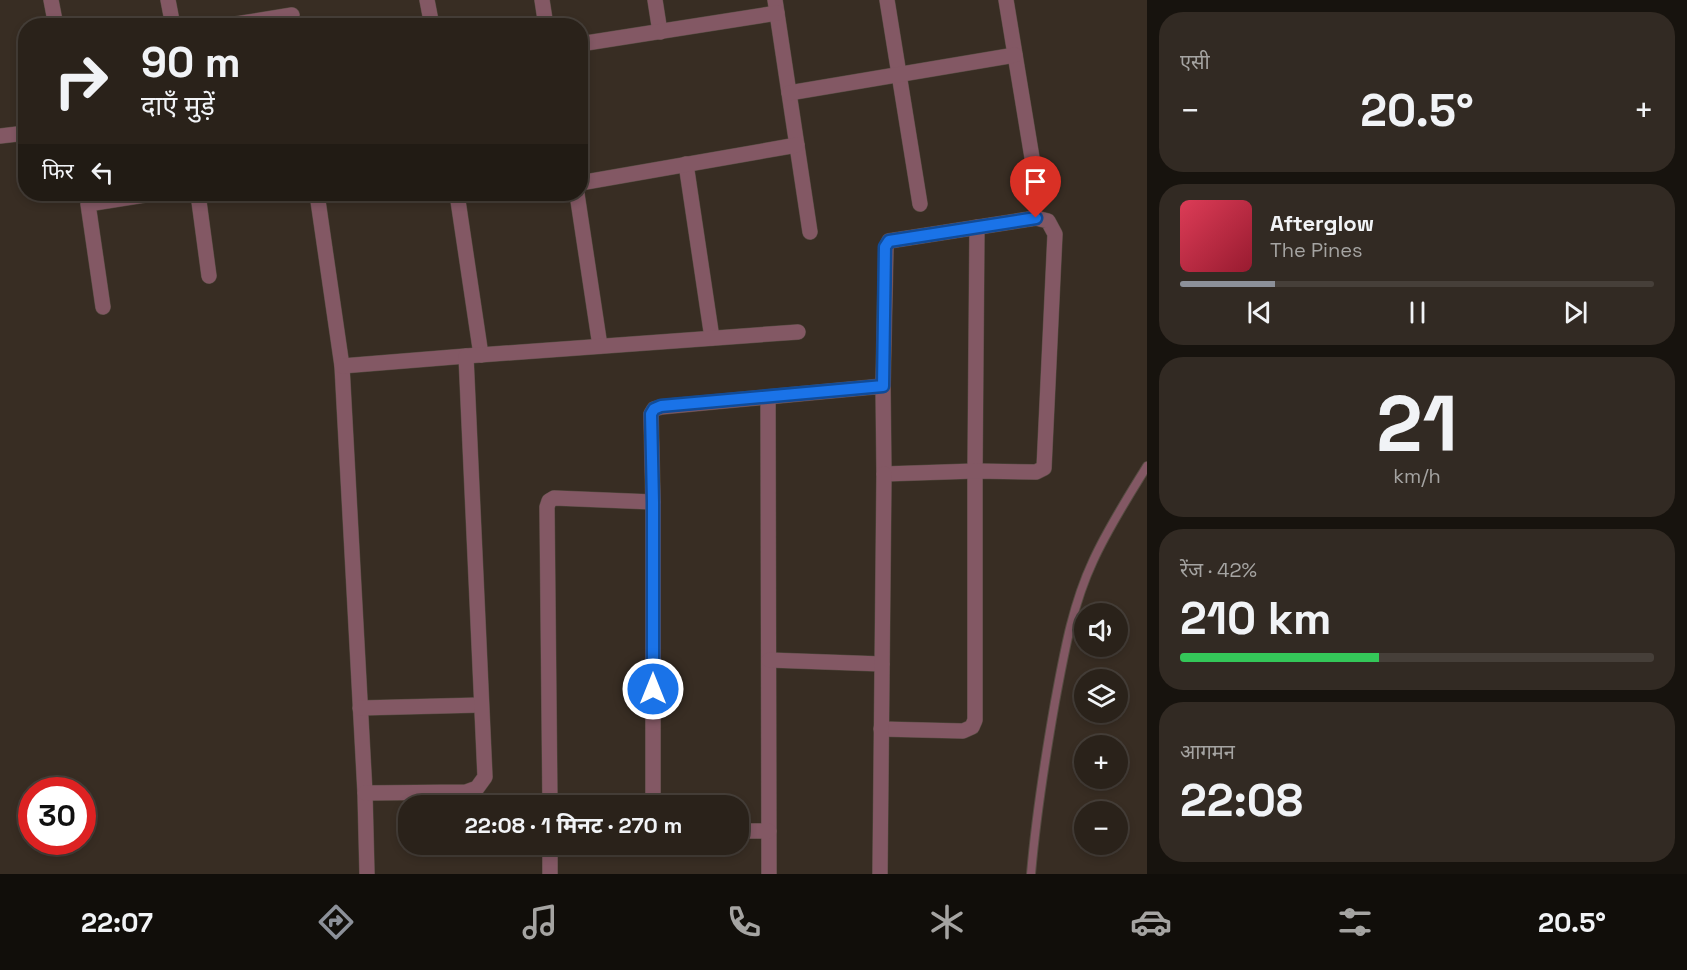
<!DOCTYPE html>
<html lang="hi">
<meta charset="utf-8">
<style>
:root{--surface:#2a221a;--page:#322a23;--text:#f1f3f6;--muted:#a5a4a2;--line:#463f39;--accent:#8c9099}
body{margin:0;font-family:"Space Grotesk","Noto Sans Devanagari",sans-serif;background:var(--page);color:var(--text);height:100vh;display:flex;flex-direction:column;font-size:22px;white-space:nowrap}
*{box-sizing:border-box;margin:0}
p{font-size:20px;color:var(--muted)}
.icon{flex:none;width:33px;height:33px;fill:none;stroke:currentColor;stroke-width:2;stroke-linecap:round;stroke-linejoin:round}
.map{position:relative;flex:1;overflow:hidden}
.side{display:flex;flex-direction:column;gap:12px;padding:12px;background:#17130e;width:540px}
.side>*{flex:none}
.guide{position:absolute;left:18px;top:18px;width:570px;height:183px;border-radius:24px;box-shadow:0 3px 9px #0003,0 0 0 2px var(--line);background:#2a221a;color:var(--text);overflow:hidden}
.fabs{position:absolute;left:1074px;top:603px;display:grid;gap:12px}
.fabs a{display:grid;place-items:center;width:54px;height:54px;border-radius:50%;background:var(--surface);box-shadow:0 3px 9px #0003,0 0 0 2px var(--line);font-size:30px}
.speed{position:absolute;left:18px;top:777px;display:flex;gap:12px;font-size:30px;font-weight:700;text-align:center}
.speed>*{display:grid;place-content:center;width:78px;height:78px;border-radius:50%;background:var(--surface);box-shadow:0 3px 9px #0003,0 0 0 2px var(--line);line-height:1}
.speed .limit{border:9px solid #d22;background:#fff;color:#111}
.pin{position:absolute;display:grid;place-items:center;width:51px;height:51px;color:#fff;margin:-62px -26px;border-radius:50% 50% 50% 0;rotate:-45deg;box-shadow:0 0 6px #0007}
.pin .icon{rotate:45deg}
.me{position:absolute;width:66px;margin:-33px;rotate:0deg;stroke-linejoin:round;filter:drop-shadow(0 0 4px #0008)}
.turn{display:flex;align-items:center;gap:21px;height:126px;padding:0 24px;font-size:27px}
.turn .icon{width:78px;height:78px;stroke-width:2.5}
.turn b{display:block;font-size:42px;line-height:51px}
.then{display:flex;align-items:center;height:57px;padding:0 24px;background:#0003;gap:12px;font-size:22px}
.big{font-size:45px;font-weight:700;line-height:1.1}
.side .card{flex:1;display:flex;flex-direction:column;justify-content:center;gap:9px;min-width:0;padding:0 21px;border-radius:24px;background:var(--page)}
.side .dial{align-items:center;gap:0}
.dial b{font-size:78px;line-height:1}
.song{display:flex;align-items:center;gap:18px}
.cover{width:72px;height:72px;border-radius:9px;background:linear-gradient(135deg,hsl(350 70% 55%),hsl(350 70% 35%))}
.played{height:6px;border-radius:3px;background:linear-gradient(90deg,var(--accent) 20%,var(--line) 20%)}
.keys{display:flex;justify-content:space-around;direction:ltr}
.heat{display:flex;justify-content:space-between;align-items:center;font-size:33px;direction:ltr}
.charge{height:9px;border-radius:4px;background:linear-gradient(90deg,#34c759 42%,var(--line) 0)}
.trip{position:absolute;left:398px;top:795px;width:351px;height:60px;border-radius:24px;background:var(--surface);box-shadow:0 3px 9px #0003,0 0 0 2px var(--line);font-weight:700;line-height:60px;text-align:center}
.tabs{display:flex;height:96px;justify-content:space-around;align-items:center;background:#110e0a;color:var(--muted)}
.tabs .icon{width:42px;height:42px}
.tabs .selected{color:var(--accent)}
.tabs b{font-size:27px;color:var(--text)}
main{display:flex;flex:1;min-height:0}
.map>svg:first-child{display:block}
</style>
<main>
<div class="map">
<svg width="1147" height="874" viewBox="0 0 1147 874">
<rect width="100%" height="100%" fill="#382d23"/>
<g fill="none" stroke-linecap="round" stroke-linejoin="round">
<defs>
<path id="lane" d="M1031,874C1036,816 1045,759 1055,702C1064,654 1072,606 1093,561C1108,528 1128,497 1147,466"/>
<g id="street">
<polyline points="51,0 56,26"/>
<polyline points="168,0 173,26"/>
<polyline points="427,0 432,26"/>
<polyline points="542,0 546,26"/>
<polyline points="655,0 660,32"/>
<polyline points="775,0 810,232"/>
<polyline points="887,0 920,204"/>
<polyline points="1006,0 1039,200"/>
<polyline points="223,26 292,15"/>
<polyline points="580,44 777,13"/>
<polyline points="789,93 1015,55"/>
<polyline points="0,136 26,133"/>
<polyline points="686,164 712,338"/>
<polyline points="580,183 797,145"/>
<polyline points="198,194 209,276"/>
<polyline points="317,194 342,366 365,793 367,874"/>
<polyline points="457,194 481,355"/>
<polyline points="577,194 600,346"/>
<polyline points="103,307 88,204 151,194"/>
<polyline points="342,366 466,356"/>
<polyline points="768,397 769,874"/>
<polyline points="769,660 882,664"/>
<polyline points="360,708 481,705"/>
<polyline points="881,729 963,731 972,727 975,720 975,471 977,227"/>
<polyline points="365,793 466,792 477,788 485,777 466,356 798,332"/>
<polyline points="550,806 547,507 549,501 554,498 653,502"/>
<polyline points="653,806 653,502 651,414 654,409 661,407 883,386 886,247 889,241 1036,218 1048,221 1055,234 1044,468 1036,472 975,471 884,474 883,386"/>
<polyline points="738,831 769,831"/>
<polyline points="550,874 550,844"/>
<polyline points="880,874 884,474"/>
</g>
</defs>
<use href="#lane" stroke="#554b41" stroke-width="10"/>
<use href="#street" stroke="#554b41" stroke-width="16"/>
<use href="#lane" stroke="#835864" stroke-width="8"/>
<use href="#street" stroke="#835864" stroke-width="15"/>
</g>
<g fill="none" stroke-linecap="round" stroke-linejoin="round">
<defs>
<polyline id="route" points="653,689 653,502 651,414 654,409 661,406 883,386 885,247 889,241 1036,218"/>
</defs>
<use href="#route" stroke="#114b97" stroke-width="15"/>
<use href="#route" stroke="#1a73e8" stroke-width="10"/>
</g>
</svg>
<div class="fabs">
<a><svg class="icon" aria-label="sound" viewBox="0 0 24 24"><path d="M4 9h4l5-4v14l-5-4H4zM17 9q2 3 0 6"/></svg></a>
<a><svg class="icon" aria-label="layers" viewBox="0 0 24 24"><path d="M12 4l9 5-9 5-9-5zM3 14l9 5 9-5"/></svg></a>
<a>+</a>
<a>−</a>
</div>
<div class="speed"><div class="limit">30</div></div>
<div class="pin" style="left:1036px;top:218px;background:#d93025"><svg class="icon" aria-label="arrive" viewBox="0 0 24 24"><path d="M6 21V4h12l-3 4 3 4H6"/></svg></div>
<svg class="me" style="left:653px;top:689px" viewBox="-20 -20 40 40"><circle r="17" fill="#1a73e8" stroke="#fff" stroke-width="3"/><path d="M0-11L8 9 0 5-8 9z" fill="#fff"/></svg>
<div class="trip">22:08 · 1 मिनट · 270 m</div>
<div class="guide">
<div class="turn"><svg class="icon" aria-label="right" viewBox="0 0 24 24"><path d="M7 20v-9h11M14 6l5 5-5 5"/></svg><div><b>90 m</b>दाएँ मुड़ें</div></div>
<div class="then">फिर<svg class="icon" aria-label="left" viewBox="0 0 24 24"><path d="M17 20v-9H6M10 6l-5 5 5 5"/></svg></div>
</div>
</div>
<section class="side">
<div class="card"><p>एसी</p>
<div class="heat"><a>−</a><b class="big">20.5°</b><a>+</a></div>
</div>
<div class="card">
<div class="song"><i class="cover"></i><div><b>Afterglow</b><p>The Pines</p></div></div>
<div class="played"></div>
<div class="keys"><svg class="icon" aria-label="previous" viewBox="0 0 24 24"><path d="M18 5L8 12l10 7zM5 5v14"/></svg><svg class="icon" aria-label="pause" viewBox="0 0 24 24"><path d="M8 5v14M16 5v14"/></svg><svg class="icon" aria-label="next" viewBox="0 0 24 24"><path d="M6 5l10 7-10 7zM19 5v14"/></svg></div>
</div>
<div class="card dial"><b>21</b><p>km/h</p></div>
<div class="card"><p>रेंज · 42%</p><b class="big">210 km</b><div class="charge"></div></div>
<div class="card"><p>आगमन</p><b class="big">22:08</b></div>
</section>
</main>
<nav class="tabs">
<b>22:07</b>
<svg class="icon selected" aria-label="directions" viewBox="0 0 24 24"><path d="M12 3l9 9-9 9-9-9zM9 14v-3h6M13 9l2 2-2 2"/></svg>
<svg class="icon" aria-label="music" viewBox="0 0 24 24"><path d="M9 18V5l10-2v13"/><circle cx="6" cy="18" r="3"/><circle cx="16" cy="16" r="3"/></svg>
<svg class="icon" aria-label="phone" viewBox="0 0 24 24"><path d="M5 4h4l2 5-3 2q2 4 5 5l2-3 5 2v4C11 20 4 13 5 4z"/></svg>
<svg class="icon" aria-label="climate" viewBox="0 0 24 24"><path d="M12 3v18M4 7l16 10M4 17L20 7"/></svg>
<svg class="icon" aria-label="car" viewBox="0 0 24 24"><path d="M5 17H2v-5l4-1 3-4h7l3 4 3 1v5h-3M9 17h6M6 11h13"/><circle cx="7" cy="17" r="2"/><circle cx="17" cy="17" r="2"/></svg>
<svg class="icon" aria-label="filters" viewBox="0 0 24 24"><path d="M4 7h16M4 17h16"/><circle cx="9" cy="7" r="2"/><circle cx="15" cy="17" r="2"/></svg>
<b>20.5°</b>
</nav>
